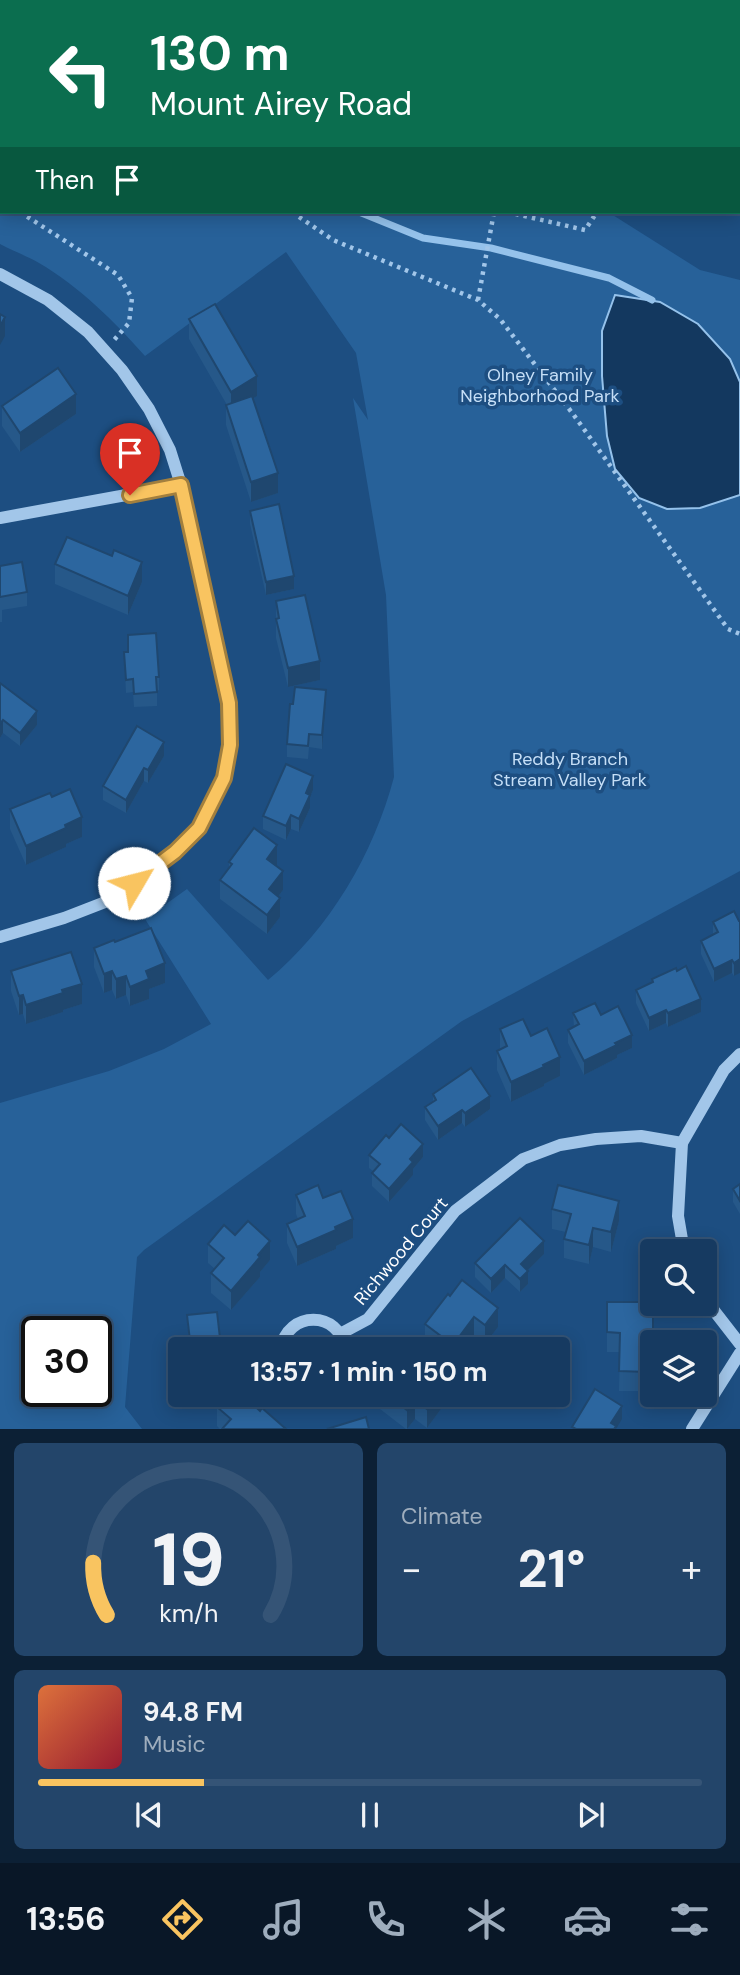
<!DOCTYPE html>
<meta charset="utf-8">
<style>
:root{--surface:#163a61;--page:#23456a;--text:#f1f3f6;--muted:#9eadbd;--line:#355476;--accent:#f9c460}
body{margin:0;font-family:"DM Sans",sans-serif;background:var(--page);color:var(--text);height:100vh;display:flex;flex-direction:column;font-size:26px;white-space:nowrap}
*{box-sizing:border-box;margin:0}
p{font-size:23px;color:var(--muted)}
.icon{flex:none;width:38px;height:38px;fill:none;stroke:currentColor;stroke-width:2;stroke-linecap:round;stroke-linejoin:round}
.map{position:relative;height:1429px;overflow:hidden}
.side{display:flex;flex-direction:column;gap:14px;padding:14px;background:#0c2035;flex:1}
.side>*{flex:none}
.banner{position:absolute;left:0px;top:0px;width:740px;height:214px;box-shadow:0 4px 18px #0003,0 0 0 2px var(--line);background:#0b6e4f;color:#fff;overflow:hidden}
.tools{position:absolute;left:640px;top:1239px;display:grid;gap:14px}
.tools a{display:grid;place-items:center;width:77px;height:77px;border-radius:7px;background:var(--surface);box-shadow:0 4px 18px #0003,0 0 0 2px var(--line);font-size:35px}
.speed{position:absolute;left:21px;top:1316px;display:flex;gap:14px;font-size:35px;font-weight:700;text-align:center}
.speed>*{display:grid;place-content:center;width:91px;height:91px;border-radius:50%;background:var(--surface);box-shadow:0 4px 18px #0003,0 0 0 2px var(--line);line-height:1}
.speed .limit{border:4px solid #111;border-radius:10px;background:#fff;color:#111}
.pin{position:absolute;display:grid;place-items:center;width:60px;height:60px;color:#fff;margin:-72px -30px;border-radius:50% 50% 50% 0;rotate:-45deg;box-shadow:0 0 7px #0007}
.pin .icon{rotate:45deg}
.me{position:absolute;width:77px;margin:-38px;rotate:53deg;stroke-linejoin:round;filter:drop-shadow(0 0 5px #0008)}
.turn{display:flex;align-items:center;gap:24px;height:147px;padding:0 35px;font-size:32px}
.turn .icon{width:91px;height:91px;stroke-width:2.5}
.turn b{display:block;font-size:49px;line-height:60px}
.then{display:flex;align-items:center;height:66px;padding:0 35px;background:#0003;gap:14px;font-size:26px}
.big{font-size:52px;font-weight:700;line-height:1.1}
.side .widget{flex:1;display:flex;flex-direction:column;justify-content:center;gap:10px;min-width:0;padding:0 24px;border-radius:10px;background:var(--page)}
.side .dial{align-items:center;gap:0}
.dial svg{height:182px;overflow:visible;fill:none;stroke:var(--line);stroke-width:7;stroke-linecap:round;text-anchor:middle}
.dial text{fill:var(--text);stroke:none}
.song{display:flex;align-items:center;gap:21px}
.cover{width:84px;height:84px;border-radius:10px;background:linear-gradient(135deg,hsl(20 70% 55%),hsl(350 70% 35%))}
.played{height:7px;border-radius:4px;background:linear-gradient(90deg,var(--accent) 25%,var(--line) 25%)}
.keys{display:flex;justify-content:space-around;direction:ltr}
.heat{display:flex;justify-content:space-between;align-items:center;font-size:38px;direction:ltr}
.side .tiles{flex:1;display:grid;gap:14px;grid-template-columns:1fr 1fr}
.widget:last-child{grid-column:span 2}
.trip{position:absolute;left:168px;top:1337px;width:402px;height:70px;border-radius:7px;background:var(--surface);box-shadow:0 4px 18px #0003,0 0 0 2px var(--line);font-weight:700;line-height:70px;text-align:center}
.menu{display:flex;height:112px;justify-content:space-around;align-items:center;background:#091727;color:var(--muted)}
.menu .icon{width:49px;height:49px}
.menu .current{color:var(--accent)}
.menu b{font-size:32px;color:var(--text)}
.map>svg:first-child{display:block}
</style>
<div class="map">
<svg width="740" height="1429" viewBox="0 0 740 1429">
<rect width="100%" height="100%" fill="#1d4e81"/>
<path fill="#276199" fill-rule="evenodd" d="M0,0H205L204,2H2V212H608L700,270L740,280V871L462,1021L144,1250L137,1257L125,1407L142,1429H0V1103L109,1071L164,1049L211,1024L145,919L187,889L268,980C330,929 374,853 394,777L386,595L353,398L368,420L356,353L286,252L145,356C114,321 80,287 39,263C27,256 13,251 0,244ZM37,1332H96V1391H37Z"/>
<polygon fill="#13385f" stroke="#95c2eb" stroke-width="2" points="615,295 660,302 698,324 730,359 740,382 740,495 700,508 667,509 639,498 615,469 607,436 602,376 602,331"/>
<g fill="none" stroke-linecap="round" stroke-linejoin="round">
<g stroke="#95c2eb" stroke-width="7">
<polyline points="154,0 154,2"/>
<polyline points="359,212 423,238 491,248 609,278 652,300"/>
</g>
<g stroke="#a2c6e9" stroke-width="4.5" stroke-dasharray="3.5 5" stroke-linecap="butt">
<polyline points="192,0 192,2"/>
<polyline points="16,2 17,0"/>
<polyline points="111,2 111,0"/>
<polyline points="0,38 2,34"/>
<polyline points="0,197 2,198"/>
<polyline points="20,212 118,275 132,298 129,323 114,340"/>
<polyline points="292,212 333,240 478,300 500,319 573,414 728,629 740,634"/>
<polyline points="507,212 585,230 597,212"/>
<polyline points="478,300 494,212"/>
</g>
<g stroke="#a2c6e9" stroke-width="12">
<polyline points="603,0 605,2"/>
<polyline points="738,95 740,96"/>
<polyline points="0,274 48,300 88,332 122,370 149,409 170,450 181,485 229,703 230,745 224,778 199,828 175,852 113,899 64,918 0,937"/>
<polyline points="0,518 181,485"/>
<polyline points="684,1251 678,1216 682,1143 724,1070 740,1054"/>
<polyline points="705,1299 740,1344"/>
<polyline points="340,1334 368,1319 455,1211 523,1159 560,1145 596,1139 641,1136 682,1143"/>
<path d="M281,1349C287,1310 340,1310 345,1349"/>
<polyline points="692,1429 740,1353"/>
</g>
</g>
<g fill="#265889">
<polygon points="698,0 740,0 740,15 738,18 738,2 701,2"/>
<polygon points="740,165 740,191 738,190 738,170"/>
<polygon points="189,319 257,396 253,398 278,493 251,502 226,425 226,405 227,405 189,339"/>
<polygon points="2,406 76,414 20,452 2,426"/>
<polygon points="250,511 294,589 266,595 250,524"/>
<polygon points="55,564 142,582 128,615 55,584"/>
<polygon points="0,566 27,592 27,606 2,610 2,622 0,622"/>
<polygon points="276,601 320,680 288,687 276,638"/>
<polygon points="128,635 159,677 159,690 157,691 157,706 134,707 133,692 126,693 124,652 128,652"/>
<polygon points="0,683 37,725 20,746 3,733 0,738"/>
<polygon points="326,703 322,749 309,747 308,759 287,757 287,744"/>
<polygon points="164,756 148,783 144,781 126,813 103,800 103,786"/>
<polygon points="313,790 310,797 310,808 299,832 291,829 286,840 263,829 263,816"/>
<polygon points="52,797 82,837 66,844 66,847 26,865 10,829 10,809"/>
<polygon points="229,862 277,865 276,866 283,890 278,897 280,917 267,934 220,899 220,880 229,868"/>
<polygon points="739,921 740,921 740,973 734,976 732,973 714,982 701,954 701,941 713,935 713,922"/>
<polygon points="115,942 165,983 149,989 149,999 130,1006 126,995 116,999 112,990 104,993 94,967 94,948"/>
<polygon points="11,971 82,1004 63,1010 63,1012 26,1024 23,1014 19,1015 11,991"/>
<polygon points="652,979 701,1012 668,1027 666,1023 649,1031 636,1003 636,990 652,982"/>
<polygon points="573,1013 632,1048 617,1055 617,1058 584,1075 568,1043 568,1030 574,1027"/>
<polygon points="500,1029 531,1036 560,1076 544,1084 544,1086 511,1102 497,1070 497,1051 500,1049"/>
<polygon points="433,1094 490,1109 465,1127 462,1123 438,1140 425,1120 425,1107 433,1102"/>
<polygon points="389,1138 423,1157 413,1169 413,1175 389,1202 372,1186 372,1173 373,1171 369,1168 369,1155"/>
<polygon points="740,1184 740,1214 733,1202 733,1189"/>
<polygon points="296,1195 323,1198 353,1238 336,1246 336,1249 297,1266 287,1243 287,1224 298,1219 296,1214"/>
<polygon points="552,1209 619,1221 611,1252 593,1247 589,1264 564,1258 564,1239 566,1232 552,1229"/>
<polygon points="235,1235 270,1260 260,1272 260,1277 231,1310 211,1293 211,1273 215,1269 208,1263 208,1244"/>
<polygon points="544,1254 527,1271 528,1284 520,1292 505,1278 491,1293 475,1277 475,1263"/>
<polygon points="450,1296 498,1327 485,1344 474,1336 465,1349 433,1349 425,1343 425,1324"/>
<polygon points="607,1302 653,1302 653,1354 647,1354 647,1391 619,1391 620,1352 607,1352"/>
<polygon points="187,1315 224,1349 189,1349"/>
<polygon points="380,1395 441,1395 441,1409 427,1428 415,1419 407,1429 406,1429 380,1409"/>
<polygon points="246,1403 260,1411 286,1429 220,1429 217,1426 217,1407"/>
</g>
<g fill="#1f476f">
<polygon points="740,2 740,15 738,18 738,4"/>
<polygon points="5,317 5,336 0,345 0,326"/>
<polygon points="257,376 257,396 231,411 231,392"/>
<polygon points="76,394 76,414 20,452 20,433"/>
<polygon points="278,473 278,493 251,502 251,482"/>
<polygon points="142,562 142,582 128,615 128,596"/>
<polygon points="294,576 294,589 266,595 266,582"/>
<polygon points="320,661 320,680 288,687 288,668"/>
<polygon points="326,690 326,703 322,749 322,735"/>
<polygon points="37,711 37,725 20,746 20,733"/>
<polygon points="3,720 3,733 0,738 0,724"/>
<polygon points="164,742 164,756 148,783 148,770"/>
<polygon points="144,768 144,781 126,813 126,800"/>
<polygon points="313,776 313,790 310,797 310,808 299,832 299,819 306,793"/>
<polygon points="291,815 291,829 286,840 286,826"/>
<polygon points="82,817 82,837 66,844 66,847 26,865 26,846 65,825"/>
<polygon points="277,845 277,865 267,878 267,859"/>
<polygon points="283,871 283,890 269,909 269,889"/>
<polygon points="280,898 280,917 267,934 267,915"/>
<polygon points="740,959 740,973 734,976 734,963"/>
<polygon points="732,960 732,973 714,982 714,969"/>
<polygon points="165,963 165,983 149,989 149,999 130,1006 130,987 146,971"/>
<polygon points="112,971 112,990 104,993 104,974"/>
<polygon points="126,976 126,995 116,999 116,979"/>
<polygon points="82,984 82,1004 63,1010 63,1012 26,1024 26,1005 62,990"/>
<polygon points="23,995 23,1014 19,1015 19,996"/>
<polygon points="701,999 701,1012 668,1027 668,1013"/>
<polygon points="666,1010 666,1023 649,1031 649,1018"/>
<polygon points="632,1035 632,1048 617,1055 617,1058 584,1075 584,1061 615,1043"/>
<polygon points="560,1057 560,1076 544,1084 544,1086 511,1102 511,1082 543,1065"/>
<polygon points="490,1096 490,1109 465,1127 465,1113"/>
<polygon points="462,1110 462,1123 438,1140 438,1126"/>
<polygon points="423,1144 423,1157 413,1169 413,1175 389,1202 389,1189 410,1159"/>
<polygon points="619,1201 619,1221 611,1252 611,1232"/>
<polygon points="353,1219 353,1238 336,1246 336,1249 297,1266 297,1247 335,1227"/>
<polygon points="593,1228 593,1247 589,1264 589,1245"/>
<polygon points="270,1241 270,1260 260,1272 260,1277 231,1310 231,1291 258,1255"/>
<polygon points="544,1241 544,1254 521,1277 521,1264"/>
<polygon points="505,1265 505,1278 491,1293 491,1279"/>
<polygon points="528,1271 528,1284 520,1292 520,1279"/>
<polygon points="498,1308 498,1327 485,1344 485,1325"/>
<polygon points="474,1317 474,1336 465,1349 453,1349 453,1345"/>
<polygon points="437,1395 441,1395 441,1409 427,1428 427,1409"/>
<polygon points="415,1400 415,1419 407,1429 407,1410"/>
<polygon points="622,1406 622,1419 616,1429 611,1429 611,1423"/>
</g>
<g fill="#2c669f" stroke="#1f476f" stroke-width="2">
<polygon points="271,0 300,0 301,2 271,2"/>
<polygon points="507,0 528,0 530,2 505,2"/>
<polygon points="717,0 740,0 740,2 738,4 738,2 720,2"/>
<polygon points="215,304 257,376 231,392 189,319"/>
<polygon points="0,314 5,317 0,326"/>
<polygon points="58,368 76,394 20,433 2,406"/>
<polygon points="252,396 278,473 251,482 226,405"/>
<polygon points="279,504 294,576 266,582 250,511"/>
<polygon points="67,537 112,556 114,550 142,562 128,596 55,564"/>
<polygon points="22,562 27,592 0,597 0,566"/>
<polygon points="305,595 320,661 288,668 276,619 279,618 276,601"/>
<polygon points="156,633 159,677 156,677 157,692 134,694 133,679 126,680 124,652 128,652 128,635"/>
<polygon points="0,683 37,711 20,733 3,720 0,724"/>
<polygon points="295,687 326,690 322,735 309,734 308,746 287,744 290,704 293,704"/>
<polygon points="137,726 164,742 148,770 144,768 126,800 103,786"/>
<polygon points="286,764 313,776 306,793 310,795 299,819 291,815 286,826 263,816"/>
<polygon points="70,789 82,817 65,825 66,828 26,846 10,809 50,793 52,797"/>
<polygon points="254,828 277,845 267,859 283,871 269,889 280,898 267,915 220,880 232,864 229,862"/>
<polygon points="734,911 739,921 740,921 740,959 734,963 732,960 714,969 701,941 718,932 713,922"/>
<polygon points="151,928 165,963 146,971 149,979 130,987 126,976 116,979 112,971 104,974 94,948 114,940 115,942"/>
<polygon points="71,952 82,984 62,990 63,993 26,1005 23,995 19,996 11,971"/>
<polygon points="686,966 701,999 668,1013 666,1010 649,1018 636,990 653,982 652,979 676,968 677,971"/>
<polygon points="595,1003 601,1015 618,1006 632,1035 615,1043 617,1045 584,1061 568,1030 579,1024 573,1013"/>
<polygon points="523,1019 531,1036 547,1028 560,1057 543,1065 544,1067 511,1082 497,1051 507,1046 500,1029"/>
<polygon points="471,1068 490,1096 465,1113 462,1110 438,1126 425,1107 436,1100 433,1094"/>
<polygon points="401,1124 423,1144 410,1159 413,1162 389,1189 372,1173 380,1164 369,1155 386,1135 389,1138"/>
<polygon points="740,1184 740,1201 733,1189"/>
<polygon points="318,1185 323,1198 341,1191 353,1219 335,1227 336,1230 297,1247 287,1224 305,1216 296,1195"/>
<polygon points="558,1185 619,1201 611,1232 593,1228 589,1245 564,1239 571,1214 552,1209"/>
<polygon points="520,1218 544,1241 521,1264 528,1271 520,1279 505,1265 491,1279 475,1263"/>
<polygon points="248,1221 270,1241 258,1255 260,1257 231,1291 211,1273 224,1258 208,1244 224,1225 235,1235"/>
<polygon points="462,1280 498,1308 485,1325 474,1317 453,1345 425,1324 448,1294 450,1296"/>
<polygon points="607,1302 653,1302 653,1334 647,1334 647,1372 619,1371 620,1333 607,1332"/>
<polygon points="217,1312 220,1338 223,1338 224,1349 191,1349 187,1315"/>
<polygon points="413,1345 419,1349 410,1349"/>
<polygon points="595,1389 622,1406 611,1423 616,1426 614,1429 576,1429 572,1427"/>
<polygon points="227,1395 238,1395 246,1403 248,1400 260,1411 262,1408 286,1429 222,1429 231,1419 217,1407"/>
<polygon points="387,1395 437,1395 427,1409 415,1400 407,1410"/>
<polygon points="366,1417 369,1429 327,1429"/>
</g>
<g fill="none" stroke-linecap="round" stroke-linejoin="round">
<defs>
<polyline id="route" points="130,495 181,485 229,703 230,745 224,778 199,828 175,852 134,883"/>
</defs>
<use href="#route" stroke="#a27f3e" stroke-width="18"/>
<use href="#route" stroke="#f9c460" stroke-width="12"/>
</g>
<g text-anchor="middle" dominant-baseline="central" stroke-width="7" stroke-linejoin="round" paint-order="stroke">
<g font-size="18" fill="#c6dff7" stroke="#1d4e81">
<text x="540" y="375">Olney Family<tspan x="540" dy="21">Neighborhood Park</tspan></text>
<text x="570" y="759">Reddy Branch<tspan x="570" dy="21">Stream Valley Park</tspan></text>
</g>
<g font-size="18" fill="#fff" stroke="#1d4e81">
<text transform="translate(401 1251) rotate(-50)">Richwood Court</text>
</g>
</g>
</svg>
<div class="tools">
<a><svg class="icon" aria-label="search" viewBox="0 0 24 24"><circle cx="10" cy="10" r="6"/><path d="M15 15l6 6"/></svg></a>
<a><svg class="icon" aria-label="layers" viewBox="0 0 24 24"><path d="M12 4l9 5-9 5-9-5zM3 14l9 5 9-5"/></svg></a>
</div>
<div class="speed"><div class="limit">30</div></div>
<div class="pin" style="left:130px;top:495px;background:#d93025"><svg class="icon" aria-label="arrive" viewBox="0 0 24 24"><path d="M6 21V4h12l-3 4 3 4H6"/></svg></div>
<svg class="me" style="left:134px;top:883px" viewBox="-20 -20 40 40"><circle r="19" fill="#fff"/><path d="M0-13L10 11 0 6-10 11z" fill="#f9c460"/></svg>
<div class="trip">13:57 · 1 min · 150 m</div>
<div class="banner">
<div class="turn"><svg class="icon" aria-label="left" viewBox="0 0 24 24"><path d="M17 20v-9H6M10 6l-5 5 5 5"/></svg><div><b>130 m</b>Mount Airey Road</div></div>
<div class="then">Then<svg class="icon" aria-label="arrive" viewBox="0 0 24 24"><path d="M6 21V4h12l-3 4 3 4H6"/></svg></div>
</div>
</div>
<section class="side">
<div class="tiles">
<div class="widget dial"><svg viewBox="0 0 100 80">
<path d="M14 69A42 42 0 1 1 86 69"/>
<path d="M14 69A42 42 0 0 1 8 46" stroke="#f9c460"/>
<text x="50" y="56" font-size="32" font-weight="700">19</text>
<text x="50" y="72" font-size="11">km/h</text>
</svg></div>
<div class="widget"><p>Climate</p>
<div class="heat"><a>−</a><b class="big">21°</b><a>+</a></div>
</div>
<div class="widget">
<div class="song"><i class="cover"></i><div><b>94.8 FM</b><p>Music</p></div></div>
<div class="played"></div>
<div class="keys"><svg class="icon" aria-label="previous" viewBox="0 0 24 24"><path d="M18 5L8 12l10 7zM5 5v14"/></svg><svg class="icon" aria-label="pause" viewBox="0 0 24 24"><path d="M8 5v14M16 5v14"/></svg><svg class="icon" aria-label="next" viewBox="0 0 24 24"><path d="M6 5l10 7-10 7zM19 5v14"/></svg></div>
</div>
</div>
</section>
<nav class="menu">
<b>13:56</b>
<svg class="icon current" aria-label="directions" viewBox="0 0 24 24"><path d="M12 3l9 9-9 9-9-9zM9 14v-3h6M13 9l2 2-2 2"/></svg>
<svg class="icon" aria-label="music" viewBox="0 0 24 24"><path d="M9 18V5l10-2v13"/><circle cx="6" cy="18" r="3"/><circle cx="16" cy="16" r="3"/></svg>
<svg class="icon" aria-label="phone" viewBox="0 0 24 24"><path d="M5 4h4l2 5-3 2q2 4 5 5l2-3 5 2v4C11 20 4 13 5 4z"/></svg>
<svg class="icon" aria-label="climate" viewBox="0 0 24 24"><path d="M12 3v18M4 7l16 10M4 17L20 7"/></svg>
<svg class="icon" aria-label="car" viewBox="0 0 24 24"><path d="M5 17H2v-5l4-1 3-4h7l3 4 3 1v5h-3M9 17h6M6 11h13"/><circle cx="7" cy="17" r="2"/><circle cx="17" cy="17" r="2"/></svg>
<svg class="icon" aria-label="filters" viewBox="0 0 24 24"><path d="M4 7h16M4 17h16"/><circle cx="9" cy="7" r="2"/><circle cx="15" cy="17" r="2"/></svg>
</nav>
